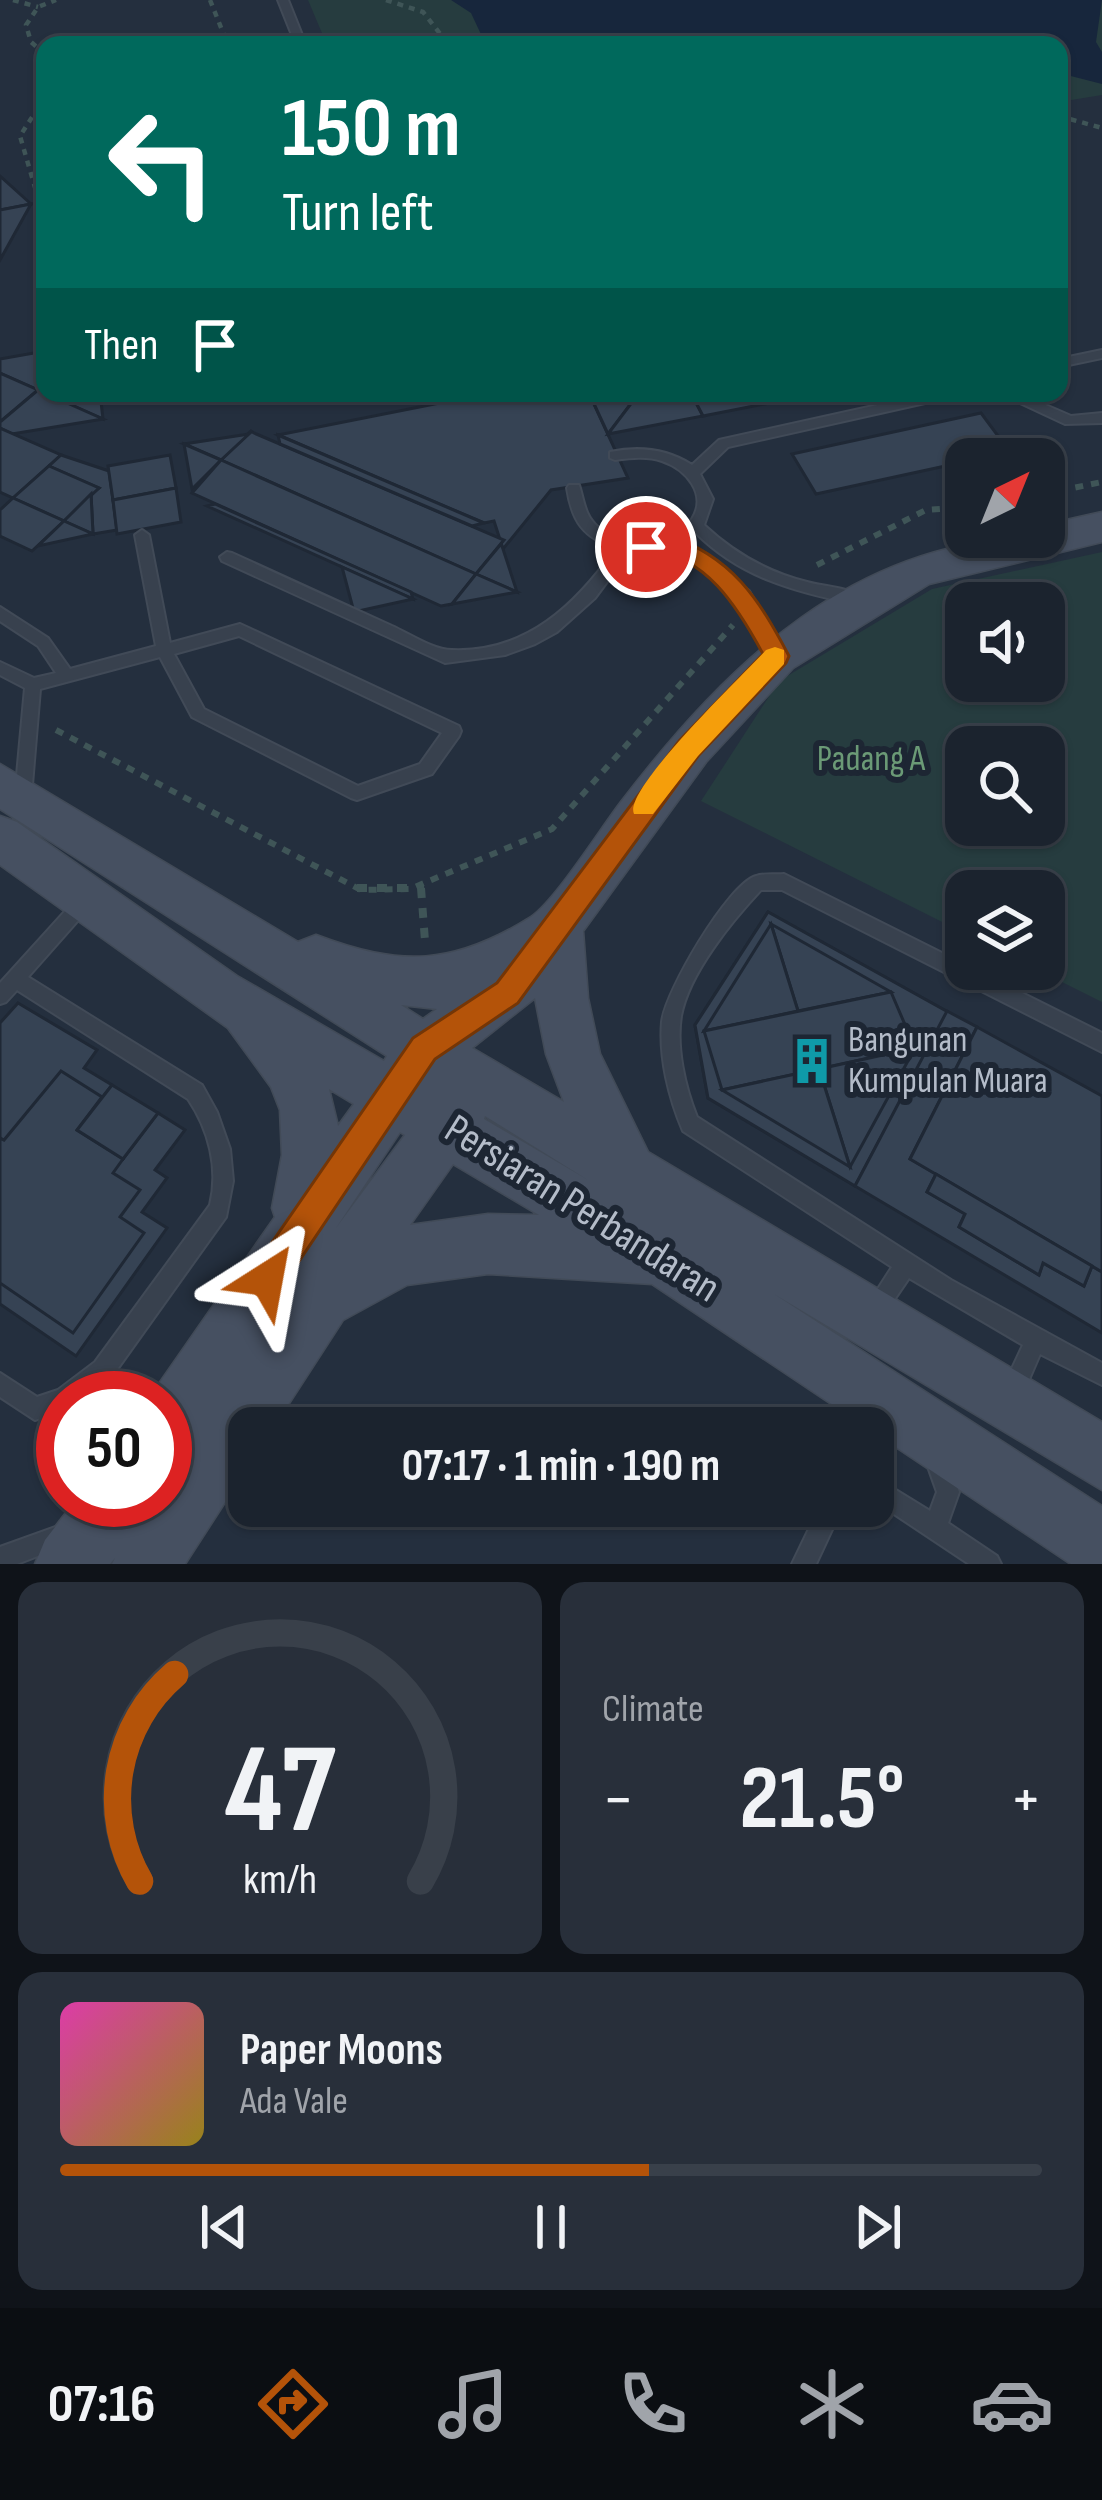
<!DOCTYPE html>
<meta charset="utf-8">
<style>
:root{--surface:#1b232e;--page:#282f3a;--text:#f1f3f6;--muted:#a0a4aa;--line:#39404a;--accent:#b45309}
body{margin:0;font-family:"Sofia Sans Condensed",sans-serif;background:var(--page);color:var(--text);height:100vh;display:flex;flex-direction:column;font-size:45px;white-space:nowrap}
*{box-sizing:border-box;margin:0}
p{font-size:39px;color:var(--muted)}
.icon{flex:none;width:66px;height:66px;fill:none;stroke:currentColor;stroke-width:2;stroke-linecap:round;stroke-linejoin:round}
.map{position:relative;height:1564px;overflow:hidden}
.sheet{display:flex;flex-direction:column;gap:18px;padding:18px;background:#0f1319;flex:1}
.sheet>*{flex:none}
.top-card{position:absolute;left:36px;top:36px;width:1032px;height:366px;border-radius:24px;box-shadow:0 3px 9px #0004,0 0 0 3px var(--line);background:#00695c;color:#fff;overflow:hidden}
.needle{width:78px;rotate:43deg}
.buttons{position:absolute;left:945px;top:438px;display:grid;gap:24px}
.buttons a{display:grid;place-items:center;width:120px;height:120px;border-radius:24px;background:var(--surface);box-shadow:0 3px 9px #0004,0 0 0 3px var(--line);font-size:60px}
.speed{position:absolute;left:36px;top:1371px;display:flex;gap:24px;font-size:60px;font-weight:700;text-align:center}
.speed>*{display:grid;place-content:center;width:156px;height:156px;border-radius:50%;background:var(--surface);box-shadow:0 3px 9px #0004,0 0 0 3px var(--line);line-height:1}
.speed .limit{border:18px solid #d22;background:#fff;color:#111}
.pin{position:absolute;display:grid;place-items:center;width:102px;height:102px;color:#fff;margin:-51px;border:6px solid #fff;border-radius:50%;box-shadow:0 3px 12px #0007}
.me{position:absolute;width:132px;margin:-66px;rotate:34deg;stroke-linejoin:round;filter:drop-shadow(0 0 9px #0008)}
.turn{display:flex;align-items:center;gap:42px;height:252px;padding:0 48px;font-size:54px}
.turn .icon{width:156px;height:156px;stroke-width:2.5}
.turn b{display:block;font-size:84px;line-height:102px}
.then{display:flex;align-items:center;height:114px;padding:0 48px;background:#0003;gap:24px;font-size:45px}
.big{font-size:90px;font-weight:700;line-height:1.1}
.sheet .tile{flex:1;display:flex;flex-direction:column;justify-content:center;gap:18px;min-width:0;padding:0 42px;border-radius:24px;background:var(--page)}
.sheet .dial{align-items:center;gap:0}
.dial svg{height:312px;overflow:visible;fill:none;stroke:var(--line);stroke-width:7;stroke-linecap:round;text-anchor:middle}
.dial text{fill:var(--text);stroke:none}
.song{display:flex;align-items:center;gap:36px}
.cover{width:144px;height:144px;border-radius:18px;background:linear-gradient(135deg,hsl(320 70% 55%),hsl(50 70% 35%))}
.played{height:12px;border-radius:6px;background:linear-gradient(90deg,var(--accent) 60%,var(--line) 60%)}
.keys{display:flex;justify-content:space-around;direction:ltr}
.heat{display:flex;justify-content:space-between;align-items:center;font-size:66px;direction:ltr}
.sheet .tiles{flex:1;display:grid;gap:18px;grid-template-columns:1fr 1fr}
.tile:last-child{grid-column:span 2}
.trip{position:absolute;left:228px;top:1407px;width:666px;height:120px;border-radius:24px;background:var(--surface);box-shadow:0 3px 9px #0004,0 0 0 3px var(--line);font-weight:700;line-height:120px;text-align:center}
.menu{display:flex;height:192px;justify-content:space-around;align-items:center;background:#0b0e12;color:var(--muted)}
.menu .icon{width:84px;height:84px}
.menu .on{color:var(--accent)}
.menu b{font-size:54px;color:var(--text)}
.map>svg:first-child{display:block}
</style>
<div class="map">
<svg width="1102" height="1564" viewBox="0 0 1102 1564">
<rect width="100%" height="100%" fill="#242f3e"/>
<g fill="#263c3f" fill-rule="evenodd">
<polygon points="308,0 1102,0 1102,95 1059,102 1059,45 327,45"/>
<path d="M1102,552V1002L1036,969H1044V891H966V934L701,801L779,681L932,589ZM966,603H1044V681H966ZM966,747H1044V825H966Z"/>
</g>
<polygon fill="#17263c" points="451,0 1102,0 1096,42 1102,52 1102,84 1059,73 1059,45 486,45 471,13"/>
<g fill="#364354" stroke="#1f2835" stroke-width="3">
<polygon points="0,176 31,204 0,210"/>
<polygon points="31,204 0,260 0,210"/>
<polygon points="45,351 45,384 38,390 0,373 0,359"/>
<polygon points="0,373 38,390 0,422"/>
<polygon points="45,384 45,393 100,393 103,419 38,390"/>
<polygon points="38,390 103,419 12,434 0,428 0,422"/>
<polygon points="490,393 589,393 628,478 551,490 503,549 494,521 484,523 278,435"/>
<polygon points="589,393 639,393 608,434"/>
<polygon points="639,393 691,393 703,416 608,434"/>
<polygon points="691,393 781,393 795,398 703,416"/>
<polygon points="981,413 1010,452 816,494 792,454"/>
<polygon points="0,428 61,455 13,498 0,492"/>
<polygon points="251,431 254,433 504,540 476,574 221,460"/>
<polygon points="249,434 221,460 184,444"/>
<polygon points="278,435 484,523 472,526 280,444"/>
<polygon points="184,444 221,460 192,489"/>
<polygon points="61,455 109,471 117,530 93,534 91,494 99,488 49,466"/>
<polygon points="170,455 176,488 113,500 108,466"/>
<polygon points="221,460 476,574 452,604 441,606 192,493"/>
<polygon points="49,466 99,488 64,521 13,498"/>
<polygon points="176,488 181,522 117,534 113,500"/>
<polygon points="91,494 93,534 64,521"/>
<polygon points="13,498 64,521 32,551 0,536 0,510"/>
<polygon points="215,504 411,592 413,599 207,506"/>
<polygon points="64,521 93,534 38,546"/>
<polygon points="501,544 503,549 517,592 476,574"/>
<polygon points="342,567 413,599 354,612"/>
<polygon points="476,574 517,592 452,604"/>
<polygon points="768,912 948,1012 855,1186 708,1098 695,1025"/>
<polygon points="768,912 948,1012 855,1186 708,1098 695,1025"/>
<polygon points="771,924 891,992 798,1011"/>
<polygon points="771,924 798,1011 704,1031"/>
<polygon points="891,992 915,1048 722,1090 704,1031"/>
<polygon points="18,1003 97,1050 84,1068 112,1085 77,1130 123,1159 158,1113 185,1130 155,1170 167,1178 142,1212 167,1228 76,1356 0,1304 0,1023"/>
<polygon points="947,1011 977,1027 910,1159 936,1174 927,1192 965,1214 959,1227 1039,1275 1043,1263 1084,1286 1092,1266 1102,1272 1102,1333 855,1186"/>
<polygon points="977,1027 1102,1096 1102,1272 910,1159"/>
<polygon points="915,1048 850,1167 819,1069"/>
<polygon points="819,1069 850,1167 722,1090"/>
<polygon points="61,1071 102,1097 77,1130 123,1159 113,1173 140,1190 120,1217 144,1233 73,1333 0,1283 0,1138 4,1140"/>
<polygon points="112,1085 158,1113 123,1159 77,1130"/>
<polygon points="936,1174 1092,1266 1084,1286 1043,1263 1039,1275 959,1227 965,1214 927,1192"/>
</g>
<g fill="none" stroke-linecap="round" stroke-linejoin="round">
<defs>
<g id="lane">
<polygon points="278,0 288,0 306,45 296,45"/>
<polygon points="1102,350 1102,358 1059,367 1059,359"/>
<path d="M932,393H959L952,397L728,447L700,474L713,499L704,525C734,553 767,572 807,582C825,587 849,587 862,598L855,604C795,592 740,577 696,533L680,544L711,560L749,591L785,656L777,662L772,660L739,599L701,568L666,549L630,551L595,598L557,632L535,644L505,655L445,663L222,561L220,557L227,552L232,553C286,578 339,602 392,626C410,634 433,650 452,650C526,653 576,605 616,548C583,538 572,521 567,488L569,485H579C584,500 584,515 598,527C622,547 674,549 692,519C708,494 686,469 662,461C647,456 631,458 615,460L610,458V452C639,446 667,449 692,465L719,440Z"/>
<polygon points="999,393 1018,393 1071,416 1102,413 1102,423 1065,424"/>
<path d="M142,530L149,535L170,643L240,624L459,726L461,731L459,736L432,774L357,800L351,798L192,717L160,657L40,689L31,797L29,802H17L15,797L25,688L0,675V662L34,678L56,673L38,646L0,621V607L48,638L70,669L156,646L135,535ZM239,636L442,733L420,764L358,786L204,709L174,654Z"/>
<path d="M784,874L966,965V969H974L1102,1033V1052L782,890H761C732,921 689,973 681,1016C676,1048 685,1087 697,1117L951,1280L1102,1363V1385L1040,1354L1021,1398L1013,1401L1005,1398L1002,1390L1023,1345L909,1278L881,1319L874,1323L867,1319L863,1312L892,1267L683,1131C669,1098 659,1058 662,1022C665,992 728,884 756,876C764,873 776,875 784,874Z"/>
<path d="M83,895L89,898L92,903L89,908L28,977L202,1085L217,1112L230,1149L233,1181L226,1217L111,1378L83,1398H63V1410L35,1420L0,1397V1373L37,1397L58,1390L95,1362L210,1205C219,1168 209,1130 188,1099L17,990L6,1002L0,1004V983L77,898Z"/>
<polygon points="937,1450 945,1453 959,1492 948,1523 997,1556 1001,1564 969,1564 873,1500 873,1476 930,1511 937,1492 926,1461 929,1453"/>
<polygon points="820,1506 843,1506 816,1564 792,1564"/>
<polygon points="61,1525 69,1528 72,1536 69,1544 17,1564 0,1564 0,1547"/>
</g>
<path id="secondary" d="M1102,512V542L929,584L793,668L706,762L583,931L588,998L600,1054L648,1152L1102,1422V1490L774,1294L1102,1506V1564H1071L652,1284L488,1274L407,1285L343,1320L273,1428H249V1465L185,1564H112L115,1558L110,1564H35L45,1540L76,1500H165V1477L179,1456L165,1462V1398H149L275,1217L272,1208L282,1155L280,1110L271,1087L228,1028L0,865V816L17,822L237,976L384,1061L387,1056L0,809V764L298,942L316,935C400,967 453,966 531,917C555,901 601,828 621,802C728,662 857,537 1044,537V525ZM535,998L546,1054L564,1102L472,1048ZM401,1005L437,1009L423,1019ZM329,1089L354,1104L338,1126ZM485,1116L588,1180L484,1119ZM400,1132L405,1135L336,1228ZM453,1164L539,1215L488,1214L410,1225Z"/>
</defs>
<use href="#lane" stroke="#414a57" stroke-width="4"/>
<use href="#secondary" stroke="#414a57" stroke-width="3"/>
<g stroke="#3f5557" stroke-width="4.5" stroke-dasharray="6 6" stroke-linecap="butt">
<polyline points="13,0 38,7"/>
<polyline points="210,0 228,45"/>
<polyline points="386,0 423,12 449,45"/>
<polyline points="45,54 31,42 26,25 38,7 56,0"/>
<polyline points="45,97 20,136 45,222"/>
<polyline points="1059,116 1102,128"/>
</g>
<g stroke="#3f5557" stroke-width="6" stroke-dasharray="8 8" stroke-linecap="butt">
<polyline points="1044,494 1102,482"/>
<polyline points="817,565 926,510 966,507"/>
<polyline points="56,730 361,890 410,889 552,829 733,625"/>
<polyline points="421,885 421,891"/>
</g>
<g stroke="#3f5557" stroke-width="8" stroke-dasharray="10 10" stroke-linecap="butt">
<polyline points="357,888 413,888"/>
<polyline points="421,888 425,941"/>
</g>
<use href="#lane" fill="#38414e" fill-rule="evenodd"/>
<use href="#secondary" fill="#465061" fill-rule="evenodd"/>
</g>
<path fill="#b45309" stroke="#753606" stroke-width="3" d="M667,535C732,556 759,599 789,656L786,663L698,756L518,1003L435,1059L279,1291L267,1296L255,1291L250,1279L255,1267L413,1038L497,983L679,741L763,654C741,613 702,546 646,555L635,547L638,540Z"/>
<path fill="#f59e0b" d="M775,647L784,650V664L698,756L653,814H634C622,790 744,674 766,650Z"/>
<defs>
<symbol id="building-bare" viewBox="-9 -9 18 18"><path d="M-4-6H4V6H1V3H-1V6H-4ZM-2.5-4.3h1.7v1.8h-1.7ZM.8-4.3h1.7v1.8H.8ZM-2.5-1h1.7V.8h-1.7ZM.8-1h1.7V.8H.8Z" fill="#0f9aa8" stroke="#1d2633" stroke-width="2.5" paint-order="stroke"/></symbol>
</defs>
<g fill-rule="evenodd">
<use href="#building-bare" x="779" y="1028" width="66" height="66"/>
</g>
<g text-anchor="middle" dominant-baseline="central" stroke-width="12" stroke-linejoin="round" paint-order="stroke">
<g font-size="36" fill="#6b9a76" stroke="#1d2633">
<text x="871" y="759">Padang A</text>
</g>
<g font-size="36" fill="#b4bcc9" stroke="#1d2633" text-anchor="start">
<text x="848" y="1040">Bangunan<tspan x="848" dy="41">Kumpulan Muara</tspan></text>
</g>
<g font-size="42" fill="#b4bcc9" stroke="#1d2633">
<text transform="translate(582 1209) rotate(32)">Persiaran Perbandaran</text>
</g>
</g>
</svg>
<div class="buttons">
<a><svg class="needle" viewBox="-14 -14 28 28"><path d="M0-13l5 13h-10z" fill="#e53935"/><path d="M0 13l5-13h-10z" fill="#a0a4aa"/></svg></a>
<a><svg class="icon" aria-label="sound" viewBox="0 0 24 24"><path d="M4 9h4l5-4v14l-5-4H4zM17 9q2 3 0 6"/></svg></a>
<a><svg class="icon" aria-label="search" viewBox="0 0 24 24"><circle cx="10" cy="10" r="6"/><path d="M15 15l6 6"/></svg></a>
<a><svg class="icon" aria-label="layers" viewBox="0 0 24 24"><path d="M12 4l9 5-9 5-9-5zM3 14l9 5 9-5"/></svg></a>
</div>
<div class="speed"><div class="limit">50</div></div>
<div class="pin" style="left:646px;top:547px;background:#d93025"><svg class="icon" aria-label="arrive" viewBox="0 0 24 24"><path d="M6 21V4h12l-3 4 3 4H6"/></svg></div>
<svg class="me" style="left:267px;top:1279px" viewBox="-20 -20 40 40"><path d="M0-17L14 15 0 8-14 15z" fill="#b45309" stroke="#fff" stroke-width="4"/></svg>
<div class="trip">07:17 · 1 min · 190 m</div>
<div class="top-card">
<div class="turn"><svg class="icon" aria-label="left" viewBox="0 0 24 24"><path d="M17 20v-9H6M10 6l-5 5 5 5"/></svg><div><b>150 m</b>Turn left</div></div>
<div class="then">Then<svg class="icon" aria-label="arrive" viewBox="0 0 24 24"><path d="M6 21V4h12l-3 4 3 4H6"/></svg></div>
</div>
</div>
<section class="sheet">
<div class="tiles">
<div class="tile dial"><svg viewBox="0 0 100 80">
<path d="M14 69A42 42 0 1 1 86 69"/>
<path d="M14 69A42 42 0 0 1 23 16" stroke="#b45309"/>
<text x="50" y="56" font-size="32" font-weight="700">47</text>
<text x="50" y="72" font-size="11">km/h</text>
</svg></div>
<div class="tile"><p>Climate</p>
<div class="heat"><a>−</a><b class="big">21.5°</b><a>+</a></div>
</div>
<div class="tile">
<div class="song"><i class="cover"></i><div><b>Paper Moons</b><p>Ada Vale</p></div></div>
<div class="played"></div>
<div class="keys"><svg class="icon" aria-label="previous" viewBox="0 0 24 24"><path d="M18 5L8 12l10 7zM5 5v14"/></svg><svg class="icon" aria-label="pause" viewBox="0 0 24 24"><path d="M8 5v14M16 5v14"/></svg><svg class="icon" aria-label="next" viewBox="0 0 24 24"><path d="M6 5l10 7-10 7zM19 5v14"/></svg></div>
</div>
</div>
</section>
<nav class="menu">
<b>07:16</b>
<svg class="icon on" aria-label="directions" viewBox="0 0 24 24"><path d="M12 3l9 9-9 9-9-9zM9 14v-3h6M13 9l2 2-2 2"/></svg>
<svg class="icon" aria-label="music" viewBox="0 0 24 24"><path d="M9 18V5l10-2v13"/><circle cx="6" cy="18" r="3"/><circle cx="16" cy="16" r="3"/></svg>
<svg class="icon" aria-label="phone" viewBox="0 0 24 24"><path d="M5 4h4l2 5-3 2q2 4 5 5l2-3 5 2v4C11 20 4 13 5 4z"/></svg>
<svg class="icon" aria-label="climate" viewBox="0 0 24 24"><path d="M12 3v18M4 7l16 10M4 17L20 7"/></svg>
<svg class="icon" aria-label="car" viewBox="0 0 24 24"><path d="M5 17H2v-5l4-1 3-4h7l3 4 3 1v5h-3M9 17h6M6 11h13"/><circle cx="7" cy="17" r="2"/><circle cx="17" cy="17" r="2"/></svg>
</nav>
